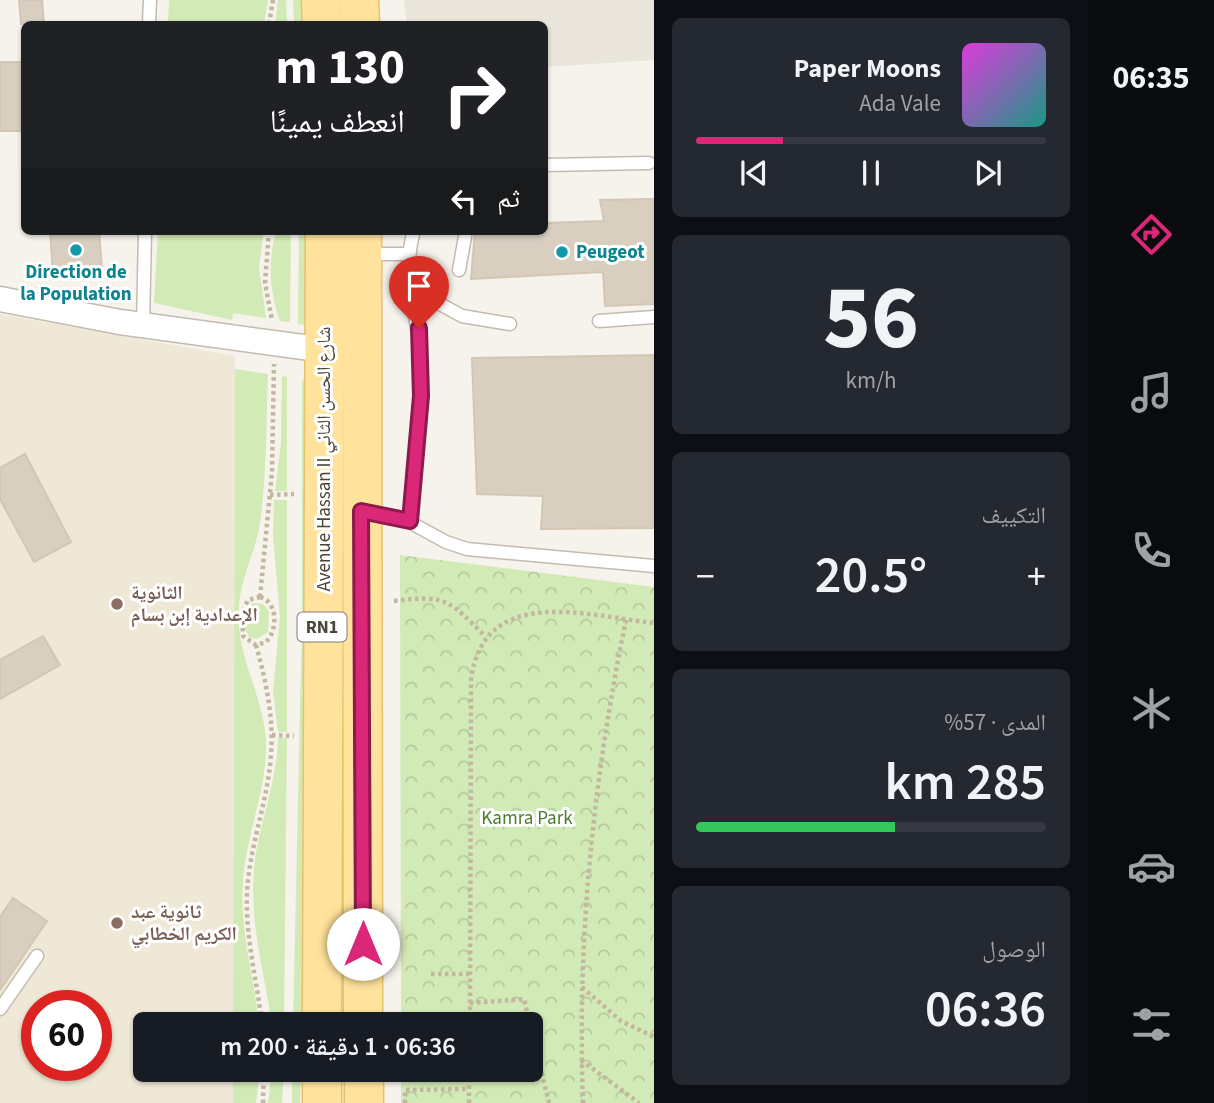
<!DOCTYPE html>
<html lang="ar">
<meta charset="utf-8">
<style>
:root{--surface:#171b24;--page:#242831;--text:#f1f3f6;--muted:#9ea1a6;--line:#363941;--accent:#db2777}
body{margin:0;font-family:"Source Sans 3","Noto Naskh Arabic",sans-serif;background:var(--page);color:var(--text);direction:rtl;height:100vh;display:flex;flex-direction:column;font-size:26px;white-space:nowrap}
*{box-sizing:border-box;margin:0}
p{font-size:23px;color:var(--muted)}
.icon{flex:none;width:38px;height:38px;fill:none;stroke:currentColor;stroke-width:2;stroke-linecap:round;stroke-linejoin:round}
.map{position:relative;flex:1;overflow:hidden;direction:ltr}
.side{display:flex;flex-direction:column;gap:18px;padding:18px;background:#0d0f14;width:434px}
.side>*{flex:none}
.guide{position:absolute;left:21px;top:21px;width:527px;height:214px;border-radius:10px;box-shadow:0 2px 5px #0004;direction:rtl;background:#202124;color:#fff;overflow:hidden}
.speed{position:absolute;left:21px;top:990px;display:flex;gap:14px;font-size:35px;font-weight:700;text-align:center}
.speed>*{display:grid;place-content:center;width:91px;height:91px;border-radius:50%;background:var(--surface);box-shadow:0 2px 5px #0004;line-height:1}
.speed .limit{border:10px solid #d22;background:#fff;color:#111}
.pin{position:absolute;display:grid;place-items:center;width:60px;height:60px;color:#fff;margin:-72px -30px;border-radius:50% 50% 50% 0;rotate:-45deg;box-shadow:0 0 7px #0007}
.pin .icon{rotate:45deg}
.me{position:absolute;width:77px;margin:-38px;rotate:0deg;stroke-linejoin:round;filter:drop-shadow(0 0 5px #0008)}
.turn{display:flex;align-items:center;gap:24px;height:147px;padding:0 28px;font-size:32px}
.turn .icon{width:91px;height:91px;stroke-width:2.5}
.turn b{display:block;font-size:49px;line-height:60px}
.then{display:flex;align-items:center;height:66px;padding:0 28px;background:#0003;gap:14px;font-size:26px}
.big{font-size:52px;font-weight:600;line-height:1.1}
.side .widget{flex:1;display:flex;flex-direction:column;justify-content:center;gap:10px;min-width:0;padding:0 24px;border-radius:10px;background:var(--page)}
.side .dial{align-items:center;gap:0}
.dial b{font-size:91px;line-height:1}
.song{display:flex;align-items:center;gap:21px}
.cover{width:84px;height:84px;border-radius:10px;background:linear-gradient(135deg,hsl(300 70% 55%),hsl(170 70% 35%))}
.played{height:7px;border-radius:4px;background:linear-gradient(90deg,var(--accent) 25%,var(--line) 25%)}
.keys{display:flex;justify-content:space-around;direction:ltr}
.heat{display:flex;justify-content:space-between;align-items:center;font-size:38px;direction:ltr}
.charge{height:10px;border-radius:5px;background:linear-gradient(90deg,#34c759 57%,var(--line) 0)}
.trip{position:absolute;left:133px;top:1012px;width:410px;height:70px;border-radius:10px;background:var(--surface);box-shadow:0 2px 5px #0004;font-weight:600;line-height:70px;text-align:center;direction:rtl}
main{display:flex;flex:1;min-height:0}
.tab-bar{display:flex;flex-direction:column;width:126px;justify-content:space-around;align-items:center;background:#090b0e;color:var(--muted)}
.tab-bar .icon{width:49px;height:49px}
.tab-bar .on{color:var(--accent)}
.tab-bar b{font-size:32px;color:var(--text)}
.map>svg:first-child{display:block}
</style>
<main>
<nav class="tab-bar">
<b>06:35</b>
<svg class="icon on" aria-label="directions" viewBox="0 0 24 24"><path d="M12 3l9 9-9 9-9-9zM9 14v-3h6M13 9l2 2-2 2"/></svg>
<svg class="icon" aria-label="music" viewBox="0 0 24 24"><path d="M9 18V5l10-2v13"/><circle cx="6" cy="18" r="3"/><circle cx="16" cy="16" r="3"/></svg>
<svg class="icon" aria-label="phone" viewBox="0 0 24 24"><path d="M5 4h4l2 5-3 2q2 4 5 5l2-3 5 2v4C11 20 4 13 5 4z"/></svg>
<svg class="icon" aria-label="climate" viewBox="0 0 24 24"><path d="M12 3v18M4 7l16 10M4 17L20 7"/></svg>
<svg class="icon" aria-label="car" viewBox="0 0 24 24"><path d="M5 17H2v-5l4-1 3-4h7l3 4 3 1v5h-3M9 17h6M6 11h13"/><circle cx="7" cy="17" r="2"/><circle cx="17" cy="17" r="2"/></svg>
<svg class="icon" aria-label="filters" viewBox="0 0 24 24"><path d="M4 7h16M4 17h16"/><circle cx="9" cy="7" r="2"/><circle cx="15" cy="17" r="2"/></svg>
</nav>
<section class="side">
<div class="widget">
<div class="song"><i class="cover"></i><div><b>Paper Moons</b><p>Ada Vale</p></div></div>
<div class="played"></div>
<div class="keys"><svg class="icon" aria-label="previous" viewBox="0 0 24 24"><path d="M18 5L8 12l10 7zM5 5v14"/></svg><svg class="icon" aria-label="pause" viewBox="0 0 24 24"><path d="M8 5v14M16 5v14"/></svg><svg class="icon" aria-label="next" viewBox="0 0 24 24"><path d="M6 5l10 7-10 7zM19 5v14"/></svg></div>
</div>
<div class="widget dial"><b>56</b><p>km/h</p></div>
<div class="widget"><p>التكييف</p>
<div class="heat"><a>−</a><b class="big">20.5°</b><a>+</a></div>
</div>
<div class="widget"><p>المدى · 57%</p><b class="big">285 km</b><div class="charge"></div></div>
<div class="widget"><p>الوصول</p><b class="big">06:36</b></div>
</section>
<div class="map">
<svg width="654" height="1103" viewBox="0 0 654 1103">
<defs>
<pattern id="park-crowns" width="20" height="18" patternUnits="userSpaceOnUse" patternTransform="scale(1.75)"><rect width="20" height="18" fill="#d2eab5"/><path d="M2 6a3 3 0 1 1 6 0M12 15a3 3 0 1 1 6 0" fill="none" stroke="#b6ca9c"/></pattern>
</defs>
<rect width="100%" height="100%" fill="#f6f3ec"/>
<polygon fill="#eae5da" points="404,0 654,0 654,60 544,67 544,24 407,24"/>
<path fill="#efe8d6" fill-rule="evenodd" d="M0,314L235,356L233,1024H145V1069H233V1103H0ZM37,1006H96V1066H37Z"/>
<g fill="#d2eab5">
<polygon points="169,0 268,0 264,24 168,24"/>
<polygon points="278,0 286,0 287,24 275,24"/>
<polygon points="293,0 301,0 302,24 294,24"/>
<polygon points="158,231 264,231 259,267 266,318 233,313 232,320 154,303"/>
<path d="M276,231H291L290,322L280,321C269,290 268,262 276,231Z"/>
<polygon points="299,231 307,231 306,325 298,324"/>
<path d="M235,369L268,374C266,423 267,474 260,523C256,551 241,577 239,605C234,653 263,693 266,740C268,787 246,834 243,881C239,931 254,975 259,1024H233Z"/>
<polygon points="282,376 287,377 287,491 275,491 281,443"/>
<polygon points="310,379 310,611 302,611 302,380"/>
<polygon points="274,500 287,500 287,732 278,732 273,692 280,617 273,536"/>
<polygon points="253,603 263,604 269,611 268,632 257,639 249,637 245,629 246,609"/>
<polygon points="302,618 310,618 302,1024 293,1024"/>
<path d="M278,738H287L284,1024H272C263,966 248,919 255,859C261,818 277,780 278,738Z"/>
<polygon points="233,1069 260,1069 256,1103 233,1103"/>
<polygon points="272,1069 284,1069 282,1103 268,1103"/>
<polygon points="292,1069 301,1069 300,1103 292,1103"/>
</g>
<polygon fill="url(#park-crowns)" points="400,555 654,587 654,1103 401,1103 401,1069 530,1069 530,1024 401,1024"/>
<g fill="#d8cfc1" stroke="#d3c7b4" stroke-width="2">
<polygon points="19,0 42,0 44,24 21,24"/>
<rect x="0" y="62" width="24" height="69"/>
<polygon points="654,199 654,304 605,306 603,272 471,279 475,231 544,231 544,223 604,221 600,200"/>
<polygon points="50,231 99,231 102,269 53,273"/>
<polygon points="654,355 654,528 541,529 543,496 477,494 472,358"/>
<polygon points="25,454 71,542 34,562 0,499 0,468"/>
<polygon points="43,636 60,665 0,699 0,660"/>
<polygon points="13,898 47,921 0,990 0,917"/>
</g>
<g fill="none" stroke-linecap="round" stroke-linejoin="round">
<defs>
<g id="lane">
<polyline points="149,24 150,0"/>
<polyline points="544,165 649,163"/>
<polyline points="366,254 408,254"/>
<polyline points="459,270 466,231"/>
<polyline points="412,293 429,298 462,316 510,324"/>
<polyline points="599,321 654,317"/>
<polyline points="143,326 145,231"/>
<polyline points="366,512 402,518 446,542 467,549 654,566"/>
<path d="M410,521C412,469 422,417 421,365C420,320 400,275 414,231"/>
<polyline points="0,1009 37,956"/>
</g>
<polyline id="street" points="0,299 120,322 325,350"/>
<g id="primary">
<polyline points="321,0 322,24"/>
<polyline points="359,0 360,24"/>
<polyline points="362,231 363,1024"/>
<polyline points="322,1024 325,231"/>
<polyline points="364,1069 364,1103"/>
<polyline points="322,1103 322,1069"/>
</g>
</defs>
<use href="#lane" stroke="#c2bbae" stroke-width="15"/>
<use href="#street" stroke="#c2bbae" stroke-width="27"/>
<use href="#primary" stroke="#e6c16a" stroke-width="41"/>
<g stroke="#c4b79f" stroke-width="4.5" stroke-dasharray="3.5 3.5" stroke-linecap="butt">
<polyline points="269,24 273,0"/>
<polyline points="269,231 265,283 272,320"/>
<polyline points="270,495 294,494"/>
<polyline points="260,597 272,472 274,364"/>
<path d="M260,597C278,602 278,630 266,642L256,645L243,636L242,612L248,600Z"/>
<path d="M394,601C448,594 449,601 486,637"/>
<path d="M256,645C266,681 274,718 271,755C268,801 250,843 247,892C245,937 257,980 262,1024"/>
<polyline points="272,735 294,736"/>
<polyline points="431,974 469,974"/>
<polyline points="582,987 621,1021 654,1037"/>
<polyline points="470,1003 524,999 530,1024"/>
<path d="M470,1024L471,679C485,583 587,616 654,623"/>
<polyline points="530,1025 549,1103"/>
<polyline points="581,1060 639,1103"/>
<polyline points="263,1103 264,1069"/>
<polyline points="405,1103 405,1090 469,1089"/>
<polyline points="469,1103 469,1069"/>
<path d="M583,1103C577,939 593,780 626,620"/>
</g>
<use href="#lane" stroke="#fff" stroke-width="12"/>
<use href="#street" stroke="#fff" stroke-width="24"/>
<use href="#primary" stroke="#ffe39c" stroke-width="38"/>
</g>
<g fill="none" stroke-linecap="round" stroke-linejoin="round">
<defs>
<polyline id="route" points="363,944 361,511 410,521 421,396 419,328"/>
</defs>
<use href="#route" stroke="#8e194d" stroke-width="18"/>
<use href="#route" stroke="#db2777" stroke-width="12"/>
</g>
<g fill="#0f9aa8" stroke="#fff" stroke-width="2.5">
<circle cx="76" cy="250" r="7"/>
<circle cx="562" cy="252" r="7"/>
</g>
<g fill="#8d6e63" stroke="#fff" stroke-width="2.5">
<circle cx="117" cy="604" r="7"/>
<circle cx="117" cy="923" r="7"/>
</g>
<g text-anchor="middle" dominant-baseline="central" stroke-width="6" stroke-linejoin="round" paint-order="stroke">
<rect fill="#fff" stroke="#817c74" stroke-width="2" x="297.5" y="612.5" width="49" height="29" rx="5"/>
<g font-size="18" font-weight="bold" fill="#4b4439">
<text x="322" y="627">RN1</text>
</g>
<g font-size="19" font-weight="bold" fill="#0d838f" stroke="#fff" text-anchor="start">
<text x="576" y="252">Peugeot</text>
<text x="76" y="272" text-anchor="middle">Direction de<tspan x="76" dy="22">la Population</tspan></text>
</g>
<g font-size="19" fill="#4b4439" stroke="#fff">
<text transform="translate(324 459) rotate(-90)">Avenue Hassan II شارع الحسن الثاني</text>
</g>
<g font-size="19" font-weight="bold" fill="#785e54" stroke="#fff" text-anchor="start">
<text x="131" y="593">الثانوية<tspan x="131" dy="22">الإعدادية إبن بسام</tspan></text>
<text x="131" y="912">ثانوية عبد<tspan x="131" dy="22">الكريم الخطابي</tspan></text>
</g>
<g font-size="19" fill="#4a7f2a" stroke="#fff">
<text x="527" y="818">Kamra Park</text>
</g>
</g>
</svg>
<div class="speed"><div class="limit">60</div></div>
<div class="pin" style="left:419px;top:328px;background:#d93025"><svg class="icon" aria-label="arrive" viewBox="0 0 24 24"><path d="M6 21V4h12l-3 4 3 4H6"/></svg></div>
<svg class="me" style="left:363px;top:944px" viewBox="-20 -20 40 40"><circle r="19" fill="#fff"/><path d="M0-13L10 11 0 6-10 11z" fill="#db2777"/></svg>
<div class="trip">06:36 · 1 دقيقة · 200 m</div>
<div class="guide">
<div class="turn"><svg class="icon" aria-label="right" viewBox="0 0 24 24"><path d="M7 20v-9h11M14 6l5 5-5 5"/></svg><div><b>130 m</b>انعطف يمينًا</div></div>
<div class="then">ثم<svg class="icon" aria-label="left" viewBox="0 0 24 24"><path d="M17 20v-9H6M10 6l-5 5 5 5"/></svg></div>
</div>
</div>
</main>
